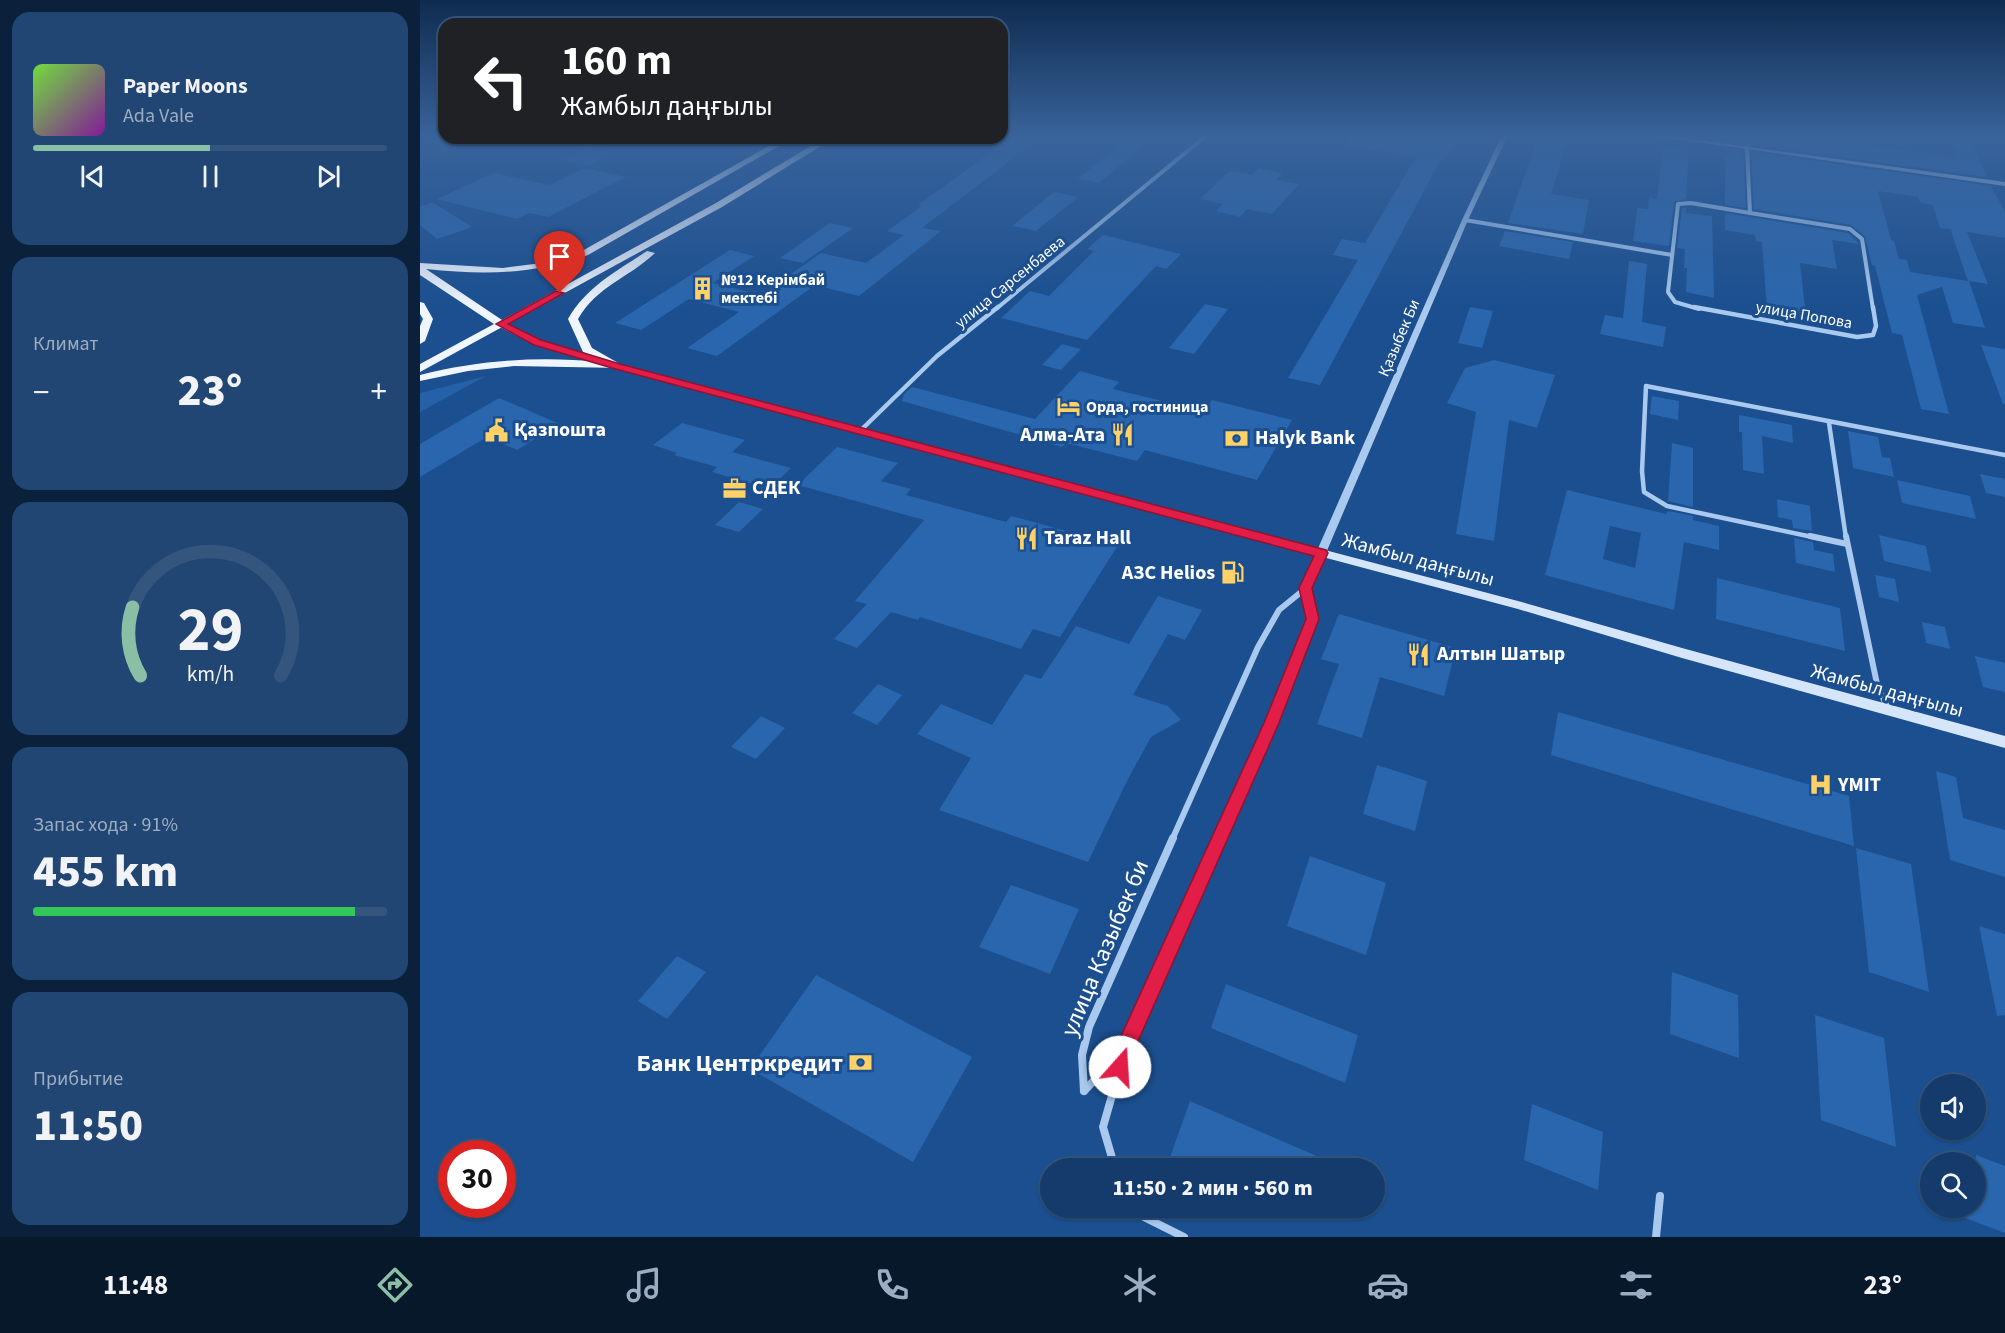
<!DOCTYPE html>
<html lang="ru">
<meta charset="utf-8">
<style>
:root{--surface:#143b6b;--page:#214673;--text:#f1f3f6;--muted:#9dadc1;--line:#33557e;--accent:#8abfa5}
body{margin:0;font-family:"Source Sans 3",sans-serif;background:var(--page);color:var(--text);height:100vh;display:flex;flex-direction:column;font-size:22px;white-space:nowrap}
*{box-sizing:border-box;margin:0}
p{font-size:20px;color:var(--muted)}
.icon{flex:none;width:33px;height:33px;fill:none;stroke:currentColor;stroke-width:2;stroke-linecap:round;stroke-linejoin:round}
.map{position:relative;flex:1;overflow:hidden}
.side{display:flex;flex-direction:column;gap:12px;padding:12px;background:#0b203b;width:420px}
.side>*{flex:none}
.guide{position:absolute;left:18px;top:18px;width:570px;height:126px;border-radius:18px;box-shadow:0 2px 4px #0004,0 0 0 2px var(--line);background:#202124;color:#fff;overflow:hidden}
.fabs{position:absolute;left:1500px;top:1074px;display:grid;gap:12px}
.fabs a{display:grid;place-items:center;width:66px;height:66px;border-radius:50%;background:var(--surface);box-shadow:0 2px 4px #0004,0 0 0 2px var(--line);font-size:30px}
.speed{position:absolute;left:18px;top:1140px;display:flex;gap:12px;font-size:30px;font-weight:700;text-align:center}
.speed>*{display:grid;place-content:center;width:78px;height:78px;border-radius:50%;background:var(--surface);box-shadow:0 2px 4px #0004,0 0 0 2px var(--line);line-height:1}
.speed .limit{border:9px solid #d22;background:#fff;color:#111}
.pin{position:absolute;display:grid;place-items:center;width:51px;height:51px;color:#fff;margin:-62px -26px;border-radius:50% 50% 50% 0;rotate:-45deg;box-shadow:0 0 6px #0007}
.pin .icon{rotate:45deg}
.me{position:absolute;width:66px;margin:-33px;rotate:19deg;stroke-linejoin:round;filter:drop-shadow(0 0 4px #0008)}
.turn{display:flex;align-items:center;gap:21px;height:126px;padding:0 24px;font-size:27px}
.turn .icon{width:78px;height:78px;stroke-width:2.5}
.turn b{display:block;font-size:42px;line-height:51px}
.big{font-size:45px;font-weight:800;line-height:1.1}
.side .tile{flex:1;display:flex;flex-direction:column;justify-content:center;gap:9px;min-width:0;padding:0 21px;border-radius:18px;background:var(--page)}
.side .dial{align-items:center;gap:0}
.dial svg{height:156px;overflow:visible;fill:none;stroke:var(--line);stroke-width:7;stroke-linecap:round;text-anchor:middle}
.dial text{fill:var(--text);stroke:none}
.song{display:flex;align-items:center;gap:18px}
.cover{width:72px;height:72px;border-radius:9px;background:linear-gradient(135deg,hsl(100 70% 55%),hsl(290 70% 35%))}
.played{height:6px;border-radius:3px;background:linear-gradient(90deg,var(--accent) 50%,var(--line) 50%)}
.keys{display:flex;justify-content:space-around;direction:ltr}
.heat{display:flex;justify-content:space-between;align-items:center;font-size:33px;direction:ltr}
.charge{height:9px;border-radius:4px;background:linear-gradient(90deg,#34c759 91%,var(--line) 0)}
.trip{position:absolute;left:620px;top:1158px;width:345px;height:60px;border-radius:30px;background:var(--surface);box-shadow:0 2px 4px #0004,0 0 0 2px var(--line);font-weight:800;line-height:60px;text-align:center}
.dock{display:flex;height:96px;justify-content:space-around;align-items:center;background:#08182b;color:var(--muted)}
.dock .icon{width:42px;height:42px}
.dock .on{color:var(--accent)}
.dock b{font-size:27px;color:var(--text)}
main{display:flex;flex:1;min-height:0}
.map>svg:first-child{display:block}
</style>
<main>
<section class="side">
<div class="tile">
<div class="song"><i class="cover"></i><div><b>Paper Moons</b><p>Ada Vale</p></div></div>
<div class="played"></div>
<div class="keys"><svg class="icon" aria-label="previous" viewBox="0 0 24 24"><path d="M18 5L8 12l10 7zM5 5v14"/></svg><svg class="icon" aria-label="pause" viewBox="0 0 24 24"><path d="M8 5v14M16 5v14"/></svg><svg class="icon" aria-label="next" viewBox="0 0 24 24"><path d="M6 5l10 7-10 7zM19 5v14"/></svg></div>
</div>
<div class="tile"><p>Климат</p>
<div class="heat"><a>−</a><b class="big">23°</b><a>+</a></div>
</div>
<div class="tile dial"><svg viewBox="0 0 100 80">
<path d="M14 69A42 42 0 1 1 86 69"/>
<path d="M14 69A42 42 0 0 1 10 34" stroke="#8abfa5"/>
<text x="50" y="56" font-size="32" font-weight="700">29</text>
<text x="50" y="72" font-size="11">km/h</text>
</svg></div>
<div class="tile"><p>Запас хода · 91%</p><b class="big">455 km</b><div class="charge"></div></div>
<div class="tile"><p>Прибытие</p><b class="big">11:50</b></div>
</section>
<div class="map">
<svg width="1585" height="1237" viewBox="0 0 1585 1237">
<rect width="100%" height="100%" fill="#1b4f8f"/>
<g fill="#2461a8">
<polygon points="167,149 194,153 167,166 142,160"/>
<polygon points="66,376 0,412 0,393"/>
</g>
<g fill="#2a66ad" fill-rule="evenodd">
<polygon points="927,135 1042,135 1027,158 1020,161 900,385 868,378 938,260 913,255 922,239 945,243 996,157 927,146"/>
<polygon points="1121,135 1149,135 1131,194 1169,200 1163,234 1088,223 1116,142 1118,142"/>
<polygon points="1310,135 1361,135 1537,157 1528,135 1549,135 1567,177 1310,142"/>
<polygon points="709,136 720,148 679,183 658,179"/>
<polygon points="589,139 613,143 502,228 521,231 439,296 395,285 297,356 267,348 319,312 269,299 221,330 195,323 310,250 334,256 293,283 341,295 401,253 446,263 484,235 467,231 502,206 498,205"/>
<polygon points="1243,147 1269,150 1266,199 1254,202 1249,246 1213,241 1217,208 1228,209 1229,197 1237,199"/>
<polygon points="1310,149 1323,151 1326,208 1305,205 1305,154 1310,155"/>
<path d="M1331,152L1571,186L1585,212V238L1547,232L1568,284L1549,281L1565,328L1533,323L1522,287L1497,295L1529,414L1501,409L1482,335L1472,333L1455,266L1452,265L1445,236L1431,225L1334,209ZM1458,191L1498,197L1501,203L1513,205L1520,228L1533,230L1531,231L1548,281L1490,272L1487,260L1479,259L1474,241L1471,240Z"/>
<polygon points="165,168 206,177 128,217 110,213 97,219 17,199 73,173 130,185"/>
<polygon points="839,168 862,173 856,180 879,184 852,214 827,209 820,217 796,211 803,204 780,199 810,171 832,175"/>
<polygon points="634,192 658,197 616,231 592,226"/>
<polygon points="12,202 52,227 17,239 0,225 0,207"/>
<polygon points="1262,208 1266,208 1266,213 1292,216 1294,298 1266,292 1267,268 1264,268 1265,249 1257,248"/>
<polygon points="1305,213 1428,233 1439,244 1412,240 1417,269 1380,263 1386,316 1347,309 1342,242 1336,241 1335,235 1305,230"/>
<polygon points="410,223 433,228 383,263 360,258"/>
<polygon points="1085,231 1153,242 1149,259 1079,246"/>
<polygon points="683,235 761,254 746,269 736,266 667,340 581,318 610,291 629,296 674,251 667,249"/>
<polygon points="1209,261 1227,264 1222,322 1246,327 1243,347 1180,334 1185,315 1203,318"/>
<polygon points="785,304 808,309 774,354 749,348"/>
<polygon points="1050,307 1073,311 1062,348 1038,343"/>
<polygon points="642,344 661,349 641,370 622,365"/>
<polygon points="1561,345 1585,349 1585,404 1583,404"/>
<polygon points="1074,360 1135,375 1117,428 1089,420 1074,541 1036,534 1056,412 1027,403 1045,368"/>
<polygon points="660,371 699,382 693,389 784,411 792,400 872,420 837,480 725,450 717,461 646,443 642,447 482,401 484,394 492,387 615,419"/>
<polygon points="1232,396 1259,401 1258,420 1230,414"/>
<polygon points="79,398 140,424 97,450 67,437 0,477 0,444"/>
<polygon points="1319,415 1372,425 1373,443 1342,436 1344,474 1323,470 1322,432 1319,432"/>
<polygon points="262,423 325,440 312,452 371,468 349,489 292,472 297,467 254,455 257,453 233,445"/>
<polygon points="1428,431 1458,437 1462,457 1470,458 1474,477 1433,468"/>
<polygon points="1252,443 1273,448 1273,507 1248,501"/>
<polygon points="417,447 478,463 461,481 491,489 486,495 586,522 591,516 698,545 640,637 613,629 601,649 500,617 498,620 471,612 437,648 414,639 447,604 435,601 504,520 378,485"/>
<polygon points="1560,474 1585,479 1585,497 1566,493"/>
<polygon points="1477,480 1550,496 1556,519 1482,503"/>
<path d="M1147,490L1246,514L1248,511L1273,516V520L1299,526V550L1264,542L1254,610L1125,575ZM1190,526L1221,533L1215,568L1183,559Z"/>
<polygon points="1357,499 1390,506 1392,531 1373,528 1372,520 1358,517"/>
<polygon points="319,502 343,509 319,532 295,525"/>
<polygon points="1459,535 1506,546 1511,572 1464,561"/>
<polygon points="1374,538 1393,542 1394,550 1413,554 1415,572 1376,563"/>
<polygon points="1455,575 1475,579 1479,602 1459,597"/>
<polygon points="1297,578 1420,608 1425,651 1296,619"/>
<polygon points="738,596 782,610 765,640 748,634 713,695 748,706 761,720 731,737 707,781 668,862 519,810 551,758 497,734 521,704 572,725 605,674 621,679 656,626 709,644"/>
<polygon points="919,614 1036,648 1024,696 960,677 942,738 897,724 919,664 901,659"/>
<polygon points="1502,622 1525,627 1530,649 1506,643"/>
<polygon points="1555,656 1585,663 1585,692 1563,687"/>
<polygon points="458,684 482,695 457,725 432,713"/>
<polygon points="1138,712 1429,796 1434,846 1131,755"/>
<polygon points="341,716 365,728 336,759 311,747"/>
<polygon points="957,765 1007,781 995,831 943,814"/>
<polygon points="1516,771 1536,777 1543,818 1585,830 1585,877 1530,860"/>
<polygon points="1436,848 1491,864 1509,992 1449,972"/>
<polygon points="890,856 966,883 946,955 867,926"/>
<polygon points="591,885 659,909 630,974 559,947"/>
<polygon points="1559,926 1585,934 1585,1015 1577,1016"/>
<polygon points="257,956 286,972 247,1019 218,1001"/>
<polygon points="1252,972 1318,995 1319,1058 1250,1034"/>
<polygon points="396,975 552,1057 493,1162 330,1069"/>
<polygon points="806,984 938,1035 925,1083 791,1028"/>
<polygon points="1395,1015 1464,1038 1476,1147 1401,1120"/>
<polygon points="770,1101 924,1168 760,1168 748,1163"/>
<polygon points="1112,1104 1183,1132 1178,1190 1104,1160"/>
<polygon points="1556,1155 1585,1166 1585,1233 1522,1209 1556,1208"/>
</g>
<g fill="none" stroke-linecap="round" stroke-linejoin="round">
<g stroke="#a9c9ee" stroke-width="4">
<polyline points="1327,148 1330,213"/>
<polyline points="1330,213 1430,229 1442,239 1453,309"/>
<polyline points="1045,220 1252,255"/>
<polyline points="576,309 787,135"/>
<polyline points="1279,309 1255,302 1248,292 1258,204 1271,203 1330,213"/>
</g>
<g stroke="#a9c9ee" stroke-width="4.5">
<polyline points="1274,307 1437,337 1453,335 1456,326 1453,307"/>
<polyline points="1409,423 1426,538"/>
<polyline points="440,431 517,356 578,307"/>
<polyline points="1397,538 1247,506 1224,492 1222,471 1226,386 1585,455"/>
</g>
<g stroke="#a9c9ee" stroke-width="6">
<polyline points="1390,536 1427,544"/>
<polyline points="1426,536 1457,684 1468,709"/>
<polyline points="752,840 838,647 859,610 886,588 901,553"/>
<polyline points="799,840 851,723 892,619 886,588"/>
</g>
<g stroke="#a9c9ee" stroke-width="8">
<polyline points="664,1091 662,1055 669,1027 753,838"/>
<polyline points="664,1091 706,1047 800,838"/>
<polyline points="695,1168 683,1127 705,1050"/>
<polyline points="706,1208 764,1237"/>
<polyline points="1236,1237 1240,1196"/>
</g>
<g fill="#a9c9ee" fill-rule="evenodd">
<polygon points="1082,135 1088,135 1048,220 906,553 901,557 898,555 896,553 1042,220"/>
<polygon points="1228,135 1242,135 1585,182 1585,186"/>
</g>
<polygon fill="#d6e6fa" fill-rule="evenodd" points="81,321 120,341 199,364 1098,601 1262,648 1585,736 1585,748 1262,658 1098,609 193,368 114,345 78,326 77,324"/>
<g fill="#f0f6ff" fill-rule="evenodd">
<path d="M363,138H373L168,255C111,275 65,275 6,269L82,320L296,203L404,138H414L302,207L0,372V364L74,324L0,275V263L83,268L122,263L162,251Z"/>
<path d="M227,251L235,253C209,278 178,285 158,319L172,348L200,364V368L94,366L48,371L0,381V375C60,360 119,356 180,362L163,352L148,319C166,287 197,271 227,251Z"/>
<polygon points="0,302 4,303 13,319 5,341 0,344 0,326 3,319 0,314"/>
</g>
</g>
<linearGradient id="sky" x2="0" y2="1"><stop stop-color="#0f2b4f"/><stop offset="0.44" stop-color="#39639b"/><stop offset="1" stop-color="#39639b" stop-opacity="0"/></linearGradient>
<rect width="1585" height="308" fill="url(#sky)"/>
<polygon fill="#e11d48" stroke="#92132f" stroke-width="1.5" points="136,291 144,293 88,324 121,340 200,364 906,550 908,553 892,588 899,619 859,723 715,1048 707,1074 700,1077 693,1074 690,1067 696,1047 844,723 886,619 879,588 894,556 192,368 114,345 76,324"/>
<defs>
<symbol id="building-bare" viewBox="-9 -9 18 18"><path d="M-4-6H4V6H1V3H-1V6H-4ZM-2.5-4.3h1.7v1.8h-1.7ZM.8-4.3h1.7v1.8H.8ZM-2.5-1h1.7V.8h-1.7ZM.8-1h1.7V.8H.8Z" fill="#ffd166" stroke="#1b4f8f" stroke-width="2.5" paint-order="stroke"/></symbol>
<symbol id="hotel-bare" viewBox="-9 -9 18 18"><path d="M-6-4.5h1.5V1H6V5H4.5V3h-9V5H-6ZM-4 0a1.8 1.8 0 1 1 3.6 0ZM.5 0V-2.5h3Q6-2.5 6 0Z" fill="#ffd166" stroke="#1b4f8f" stroke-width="2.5" paint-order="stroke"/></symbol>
<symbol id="civic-bare" viewBox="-9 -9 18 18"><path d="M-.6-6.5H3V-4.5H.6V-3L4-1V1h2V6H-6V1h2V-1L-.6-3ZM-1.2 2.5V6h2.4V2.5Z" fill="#ffd166" stroke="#1b4f8f" stroke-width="2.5" paint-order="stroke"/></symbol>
<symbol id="restaurant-bare" viewBox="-9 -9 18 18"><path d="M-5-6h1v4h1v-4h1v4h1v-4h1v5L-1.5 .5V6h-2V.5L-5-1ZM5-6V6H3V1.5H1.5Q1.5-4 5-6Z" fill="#ffd166" stroke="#1b4f8f" stroke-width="2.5" paint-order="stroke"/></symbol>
<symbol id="bank-bare" viewBox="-9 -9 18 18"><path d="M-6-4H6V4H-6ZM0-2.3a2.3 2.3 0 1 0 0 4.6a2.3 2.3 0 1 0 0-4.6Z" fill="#ffd166" stroke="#1b4f8f" stroke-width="2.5" paint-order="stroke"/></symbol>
<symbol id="office-bare" viewBox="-9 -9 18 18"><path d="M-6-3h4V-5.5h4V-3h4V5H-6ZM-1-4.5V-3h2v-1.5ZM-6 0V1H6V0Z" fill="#ffd166" stroke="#1b4f8f" stroke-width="2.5" paint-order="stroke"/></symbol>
<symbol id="fuel-bare" viewBox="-9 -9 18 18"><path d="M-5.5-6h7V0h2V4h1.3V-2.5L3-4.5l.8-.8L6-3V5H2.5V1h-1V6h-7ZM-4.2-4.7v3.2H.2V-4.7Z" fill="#ffd166" stroke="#1b4f8f" stroke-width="2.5" paint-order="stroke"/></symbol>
<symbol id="hospital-bare" viewBox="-9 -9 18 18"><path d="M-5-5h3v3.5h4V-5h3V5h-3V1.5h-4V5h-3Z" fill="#ffd166" stroke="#1b4f8f" stroke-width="2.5" paint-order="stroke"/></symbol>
</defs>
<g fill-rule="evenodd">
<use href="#building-bare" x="266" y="272" width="33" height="33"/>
<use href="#hotel-bare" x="632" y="390" width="33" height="33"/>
<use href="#civic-bare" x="60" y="414" width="33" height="33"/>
<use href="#restaurant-bare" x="686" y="418" width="33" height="33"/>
<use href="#bank-bare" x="800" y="422" width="33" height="33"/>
<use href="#office-bare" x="298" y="472" width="33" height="33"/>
<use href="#restaurant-bare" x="590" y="522" width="33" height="33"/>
<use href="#fuel-bare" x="796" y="556" width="33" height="33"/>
<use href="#restaurant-bare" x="982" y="638" width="33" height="33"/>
<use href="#hospital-bare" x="1384" y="768" width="33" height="33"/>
<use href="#bank-bare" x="424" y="1046" width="33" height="33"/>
</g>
<g text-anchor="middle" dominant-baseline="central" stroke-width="6" stroke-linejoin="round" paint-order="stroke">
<g font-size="16" font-weight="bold" fill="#fff" stroke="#1b4f8f" text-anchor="start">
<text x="301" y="280">№12 Керімбай<tspan x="301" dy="18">мектебі</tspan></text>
<text x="666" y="407">Орда, гостиница</text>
</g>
<g font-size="16" fill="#fff" stroke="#1b4f8f">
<text transform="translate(590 282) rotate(-39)">улица Сарсенбаева</text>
<text transform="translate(1384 315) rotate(10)">улица Попова</text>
<text transform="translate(979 338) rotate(-67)">Қазыбек Би</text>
</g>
<g font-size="20" font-weight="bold" fill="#fff" stroke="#1b4f8f" text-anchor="start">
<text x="94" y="430">Қазпошта</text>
<text x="685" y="435" text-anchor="end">Алма-Ата</text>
<text x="835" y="438">Halyk Bank</text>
<text x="332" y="488">СДЕК</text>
<text x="624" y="538">Taraz Hall</text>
<text x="795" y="573" text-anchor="end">АЗС Helios</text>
<text x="1017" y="654">Алтын Шатыр</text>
<text x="1418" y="785">YMIT</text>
</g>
<g font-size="20" fill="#fff" stroke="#1b4f8f">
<text transform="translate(998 560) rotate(15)">Жамбыл даңғылы</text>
<text transform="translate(1467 691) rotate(15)">Жамбыл даңғылы</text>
</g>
<g font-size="24" fill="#fff" stroke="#1b4f8f">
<text transform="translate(685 948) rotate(-67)">улица Казыбек би</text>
</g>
<g font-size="24" font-weight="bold" fill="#fff" stroke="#1b4f8f" text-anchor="end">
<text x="423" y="1063">Банк Центркредит</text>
</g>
</g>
</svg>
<div class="fabs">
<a><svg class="icon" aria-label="sound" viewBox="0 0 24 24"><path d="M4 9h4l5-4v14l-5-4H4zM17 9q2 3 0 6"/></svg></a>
<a><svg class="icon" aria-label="search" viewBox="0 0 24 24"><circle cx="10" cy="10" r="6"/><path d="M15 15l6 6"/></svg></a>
</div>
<div class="speed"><div class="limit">30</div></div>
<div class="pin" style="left:140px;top:293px;background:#d93025"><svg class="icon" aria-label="arrive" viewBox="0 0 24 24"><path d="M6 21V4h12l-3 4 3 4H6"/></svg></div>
<svg class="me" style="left:700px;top:1067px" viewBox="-20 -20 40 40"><circle r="19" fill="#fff"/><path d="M0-13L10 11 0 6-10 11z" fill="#e11d48"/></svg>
<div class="trip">11:50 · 2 мин · 560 m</div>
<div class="guide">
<div class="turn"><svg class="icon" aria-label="left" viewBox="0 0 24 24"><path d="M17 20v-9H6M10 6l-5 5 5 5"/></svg><div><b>160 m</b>Жамбыл даңғылы</div></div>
</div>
</div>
</main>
<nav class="dock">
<b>11:48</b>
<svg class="icon on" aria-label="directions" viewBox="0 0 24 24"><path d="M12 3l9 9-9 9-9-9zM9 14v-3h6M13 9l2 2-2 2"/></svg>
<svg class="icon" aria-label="music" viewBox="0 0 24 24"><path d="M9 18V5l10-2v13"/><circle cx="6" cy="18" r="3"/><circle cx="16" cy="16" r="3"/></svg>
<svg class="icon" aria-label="phone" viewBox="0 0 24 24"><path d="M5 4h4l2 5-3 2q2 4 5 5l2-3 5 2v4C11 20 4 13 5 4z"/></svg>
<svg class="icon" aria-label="climate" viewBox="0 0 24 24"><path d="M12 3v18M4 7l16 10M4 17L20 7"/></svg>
<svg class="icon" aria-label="car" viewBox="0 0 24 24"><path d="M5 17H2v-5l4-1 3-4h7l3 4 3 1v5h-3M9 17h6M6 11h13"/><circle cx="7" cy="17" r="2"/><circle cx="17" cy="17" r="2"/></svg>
<svg class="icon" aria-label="filters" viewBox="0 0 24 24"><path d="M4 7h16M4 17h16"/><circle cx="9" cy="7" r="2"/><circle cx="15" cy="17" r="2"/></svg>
<b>23°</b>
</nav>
